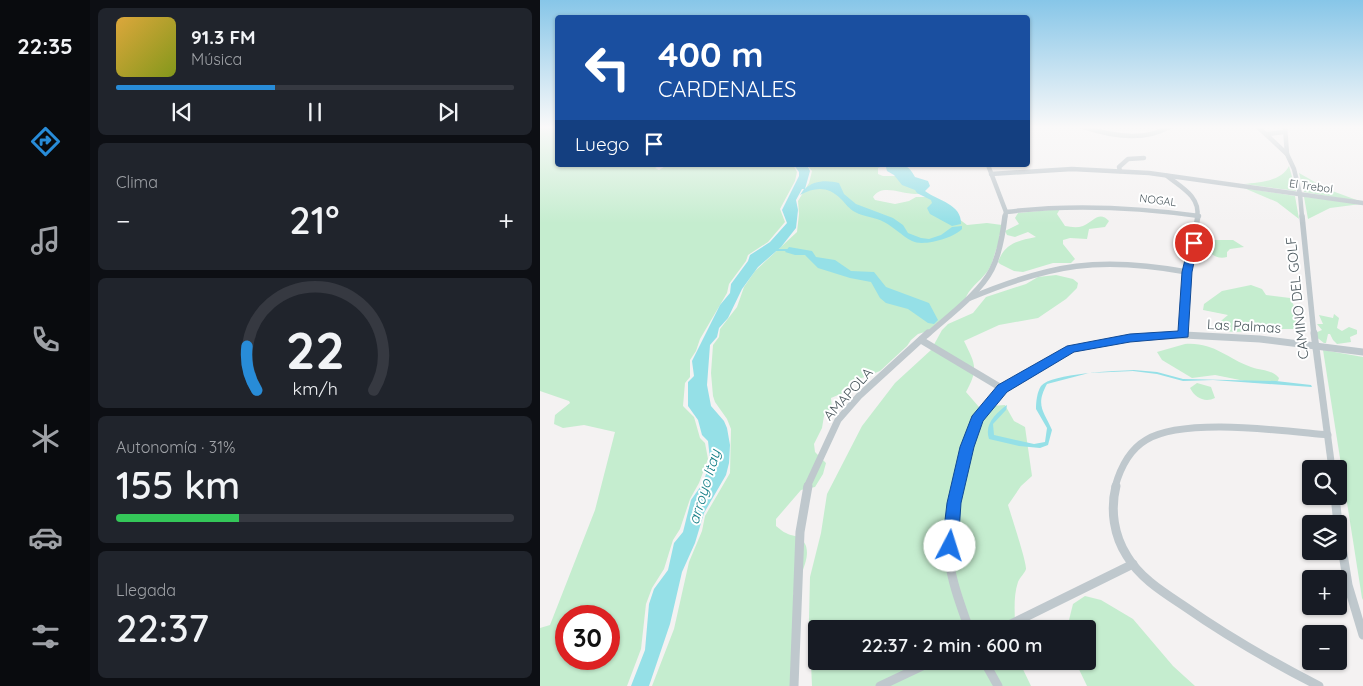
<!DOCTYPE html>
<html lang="es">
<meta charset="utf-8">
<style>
:root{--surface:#171b24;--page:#20242c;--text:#f1f3f6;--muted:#9ea1a6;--line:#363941;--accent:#288cd8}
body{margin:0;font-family:Quicksand,sans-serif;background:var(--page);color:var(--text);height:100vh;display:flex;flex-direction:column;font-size:19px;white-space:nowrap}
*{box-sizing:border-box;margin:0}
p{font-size:16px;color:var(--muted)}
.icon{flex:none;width:28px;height:28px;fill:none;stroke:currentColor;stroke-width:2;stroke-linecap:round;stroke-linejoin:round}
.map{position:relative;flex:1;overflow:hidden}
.drawer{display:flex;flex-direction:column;gap:8px;padding:8px;background:#0d0f14;width:450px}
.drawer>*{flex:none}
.top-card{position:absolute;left:15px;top:15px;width:475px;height:152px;border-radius:5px;box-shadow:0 1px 4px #0004;background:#1a4fa0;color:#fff;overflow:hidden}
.fabs{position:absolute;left:762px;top:460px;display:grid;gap:10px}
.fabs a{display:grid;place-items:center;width:45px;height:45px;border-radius:5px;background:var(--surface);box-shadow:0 1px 4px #0004;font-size:25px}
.speed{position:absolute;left:15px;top:605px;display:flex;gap:10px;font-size:25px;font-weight:700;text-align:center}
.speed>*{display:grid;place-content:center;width:65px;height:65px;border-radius:50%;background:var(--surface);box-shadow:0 1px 4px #0004;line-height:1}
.speed .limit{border:8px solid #d22;background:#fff;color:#111}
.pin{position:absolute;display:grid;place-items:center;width:42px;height:42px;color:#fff;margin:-21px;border:2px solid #fff;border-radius:50%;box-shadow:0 1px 5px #0007}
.me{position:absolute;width:55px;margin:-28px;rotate:5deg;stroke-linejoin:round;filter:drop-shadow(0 0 4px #0008)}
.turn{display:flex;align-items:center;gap:18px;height:105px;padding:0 20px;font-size:22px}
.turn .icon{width:65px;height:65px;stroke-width:2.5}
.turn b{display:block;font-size:35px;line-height:42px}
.then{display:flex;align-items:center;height:48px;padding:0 20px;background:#0003;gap:10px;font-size:19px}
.big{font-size:38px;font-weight:600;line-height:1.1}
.drawer .widget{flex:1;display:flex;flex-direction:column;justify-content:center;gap:8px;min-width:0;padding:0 18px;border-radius:8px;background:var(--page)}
.drawer .dial{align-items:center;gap:0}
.dial svg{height:130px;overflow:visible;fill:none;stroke:var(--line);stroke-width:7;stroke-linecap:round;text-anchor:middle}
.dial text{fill:var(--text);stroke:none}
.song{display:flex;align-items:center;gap:15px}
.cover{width:60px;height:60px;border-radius:8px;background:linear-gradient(135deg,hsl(40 70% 55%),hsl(70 70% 35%))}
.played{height:5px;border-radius:2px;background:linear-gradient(90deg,var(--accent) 40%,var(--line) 40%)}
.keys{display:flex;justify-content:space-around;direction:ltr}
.heat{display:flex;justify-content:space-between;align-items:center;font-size:28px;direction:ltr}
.charge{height:8px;border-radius:4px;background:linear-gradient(90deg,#34c759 31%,var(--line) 0)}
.trip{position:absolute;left:268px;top:620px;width:288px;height:50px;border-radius:5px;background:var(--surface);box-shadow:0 1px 4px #0004;font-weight:600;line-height:50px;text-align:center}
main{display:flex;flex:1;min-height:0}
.dock{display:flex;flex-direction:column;width:90px;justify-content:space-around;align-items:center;background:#090b0e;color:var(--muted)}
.dock .icon{width:35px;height:35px}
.dock .selected{color:var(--accent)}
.dock b{font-size:22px;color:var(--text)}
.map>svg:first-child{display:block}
</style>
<main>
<nav class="dock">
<b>22:35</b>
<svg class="icon selected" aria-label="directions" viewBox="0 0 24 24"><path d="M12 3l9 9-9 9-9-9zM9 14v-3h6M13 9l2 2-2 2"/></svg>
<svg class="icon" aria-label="music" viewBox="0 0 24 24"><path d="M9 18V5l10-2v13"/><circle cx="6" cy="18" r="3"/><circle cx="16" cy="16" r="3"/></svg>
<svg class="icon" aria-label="phone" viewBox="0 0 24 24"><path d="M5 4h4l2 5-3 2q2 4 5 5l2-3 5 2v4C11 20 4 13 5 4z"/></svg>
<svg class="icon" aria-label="climate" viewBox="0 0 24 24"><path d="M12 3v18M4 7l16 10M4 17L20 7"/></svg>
<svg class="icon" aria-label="car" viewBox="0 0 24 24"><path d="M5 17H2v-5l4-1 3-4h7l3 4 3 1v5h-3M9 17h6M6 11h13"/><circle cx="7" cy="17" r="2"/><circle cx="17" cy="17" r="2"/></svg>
<svg class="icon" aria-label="filters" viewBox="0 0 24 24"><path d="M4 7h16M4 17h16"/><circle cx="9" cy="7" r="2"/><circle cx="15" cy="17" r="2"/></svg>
</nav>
<section class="drawer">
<div class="widget">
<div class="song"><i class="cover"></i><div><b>91.3 FM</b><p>Música</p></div></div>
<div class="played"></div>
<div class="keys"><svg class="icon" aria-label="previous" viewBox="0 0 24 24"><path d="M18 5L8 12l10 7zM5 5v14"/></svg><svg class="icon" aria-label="pause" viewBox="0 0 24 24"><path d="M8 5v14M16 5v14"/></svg><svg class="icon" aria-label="next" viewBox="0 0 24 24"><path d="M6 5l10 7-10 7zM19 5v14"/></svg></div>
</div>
<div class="widget"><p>Clima</p>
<div class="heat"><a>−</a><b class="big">21°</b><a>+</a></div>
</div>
<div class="widget dial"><svg viewBox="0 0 100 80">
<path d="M14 69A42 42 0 1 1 86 69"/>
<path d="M14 69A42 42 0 0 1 8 42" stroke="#288cd8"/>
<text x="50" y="56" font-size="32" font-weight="700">22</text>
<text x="50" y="72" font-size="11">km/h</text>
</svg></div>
<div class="widget"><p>Autonomía · 31%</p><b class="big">155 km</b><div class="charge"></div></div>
<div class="widget"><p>Llegada</p><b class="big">22:37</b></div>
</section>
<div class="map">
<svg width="823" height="686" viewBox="0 0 823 686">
<rect width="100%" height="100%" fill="#f4f2f2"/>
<g fill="#c5edcf" fill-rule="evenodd">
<path d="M0,127H17L18,165H121L115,168L119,170L127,165H253L257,172L255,181L240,209L245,222L228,242L208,255L206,261L189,284L187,293L160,339L156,351L150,360V377L145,383L143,406L154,417L160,438L165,443L168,459L159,483L150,499L140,529L133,540L124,569L112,588L106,604L101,649L87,686H0V628L10,625L55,510L75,432L44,425L23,428L14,424L15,415L30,403L29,401L0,391ZM26,616H69V659H26Z"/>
<path d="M267,165H345L338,168V174L343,176H357L382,193C367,198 343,181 333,197L335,200L355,204L369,201L376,197H390L427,225L447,223L462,225V234L459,235L460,242C454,250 454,263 447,272C440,281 428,289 425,300L388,331L378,334L371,340L367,346L340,371L314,381L310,390L291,398L292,408L284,416L282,428L274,444L275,452L286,463L283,474L275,487L261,490L236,519V526C240,529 243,532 246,533C251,536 257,535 261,539C277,552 256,581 253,595V686H112L134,629L149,562L162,531L165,516L190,473L191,429L187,419L175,402L173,396L171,373L173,345L179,337L180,329L197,307L204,287L215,271L257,232L259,214L258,201L269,183L272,171Z"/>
<path d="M749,166L756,191L704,184C719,182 741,182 749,166Z"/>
<polygon points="759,173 787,189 822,202 764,192"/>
<polygon points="704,188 755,196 759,219 737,202"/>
<polygon points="764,197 766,197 821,204 790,208 768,219"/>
<path d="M520,209L517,214L525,226C531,227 537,228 543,226C553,222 559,210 569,221L565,227L549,229L547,239L530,238L523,240V244L535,259L531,263H513L483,272L474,271L460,264L458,262C465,243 477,241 496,237L488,232L475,237L467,235L465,231L479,224L475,218L478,213Z"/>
<path d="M665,240H693L704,247L690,249L687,252V257C675,260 669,252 661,244Z"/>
<path d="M516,275L533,279L538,283L537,288L526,299L498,318L459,325L424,341C435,364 439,368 426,392L439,407L465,405L474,421L485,427L492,476L481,486L468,505C471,515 487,563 486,569C485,573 480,577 478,582C473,597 475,613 475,629H276V661H479L491,686H272L269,619L270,577L281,533L287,494L322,426L355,383L391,350L402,330L408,324L433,313L446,297L486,284L498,277Z"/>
<polygon points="711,285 722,289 726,295 750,298 763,324 755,329 731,329 696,332 670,330 688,315 663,310 664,304 682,291"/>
<polygon points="794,314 799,318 797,328 802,331 809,327 817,330 817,334 810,337 811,342 797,344 793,340 790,334 788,334 786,343 784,343 775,336 775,333 782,330 777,324 783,324 779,315 793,318"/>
<path d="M645,344C674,342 686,358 711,367C722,371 731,369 739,378L738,381L715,383L675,375L652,378L622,360L617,352Z"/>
<polygon points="783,350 823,357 823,600 822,598"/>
<path d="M657,383L671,387L675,398C665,403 655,398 650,388Z"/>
<polygon points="545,596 561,600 593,619 633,666 655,686 547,686 535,661 546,661 546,629 523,629 529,620 533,604"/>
</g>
<g fill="#95e0e7">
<path d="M254,165H267L270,171L265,189C273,180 288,180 299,183L304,194L316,204L353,218L363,225L368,233L381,238L389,239L401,235L412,227L422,226V229C414,238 383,247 372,241C362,236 354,227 344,222C335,217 324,217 315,212C309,209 305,203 301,199C288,186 275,187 260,195L264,189H262L256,200L258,210L256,228L241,247L218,267L202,289L188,318L179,328L177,337L170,345L167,385L171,406L184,421L187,428L190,445L189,463L186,475L164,513L155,543L142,572L130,624L109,686H91L105,650L109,604L114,589L128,570L134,543L143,532L151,500L163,483L166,474L170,459L168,441L162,435L158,420L148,406V382L154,376L152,361L180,305L190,293L191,284L208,261L210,255L230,242L247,223L242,210L259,176V172Z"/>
<path d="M350,165C365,165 368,164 375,177L388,181L390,186L385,191C398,201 422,204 421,224L412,226L390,214L387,208L392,203L391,200L377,193L375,190L362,185L354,175L347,171L346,167Z"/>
<polygon points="249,247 272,251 276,257 295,260 311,271 334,272 346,287 389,303 398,320 394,324 388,323 368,309 346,303 340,298 331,282 310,278 278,268 265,255 255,255 245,252"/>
<path d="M594,370L617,372L643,379L736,381L771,385L772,387L673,380L643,381L617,374L593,371L549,373L507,384C495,406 504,411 512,430L508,445L500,448L479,446L449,439C444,424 456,413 467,405L466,410L453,424L454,435L494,444L505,442L507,428L496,409C496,402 497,392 501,386C512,373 576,371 594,370Z"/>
</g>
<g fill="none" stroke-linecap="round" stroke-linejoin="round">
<polyline stroke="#95e0e7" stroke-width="2" points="235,250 248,250"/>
<g stroke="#bfc8cd" stroke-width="4.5">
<path d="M544,127C571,136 603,142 629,127"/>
<polyline points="718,127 747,154"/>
<polyline points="745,127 747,154 754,169 760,194 762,217"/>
<polyline points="727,134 744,132"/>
<polyline points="448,165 466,212 465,217"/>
<polyline points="580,171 579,167 588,159 604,158"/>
<polyline points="451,174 532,169 609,173 823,203"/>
<path d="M627,176C641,187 661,197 657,217"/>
<path d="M466,212C531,204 594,207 659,216"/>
</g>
<g stroke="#bfc8cd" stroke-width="5.5">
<polyline points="762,216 774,335"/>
<path d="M430,298C511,264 560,256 647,272"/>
<path d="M387,335C407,317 440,293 452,269C460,253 463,233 465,216"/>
<polyline points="644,335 647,272 658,216"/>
</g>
<g stroke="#bfc8cd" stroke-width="7">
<polyline points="774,333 792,469"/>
<polyline points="381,340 463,389"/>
<polyline points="267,487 298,420 319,396 388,333"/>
<polyline points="418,487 427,447 437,419 463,389 531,349 590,338 644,335 720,339 823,352"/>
<path d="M575,487C580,469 589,450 606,440C644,417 743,431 788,435"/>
</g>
<g stroke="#bfc8cd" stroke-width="9">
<path d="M418,486C414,505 407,540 409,559C412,583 421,606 429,629"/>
<path d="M576,486C570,510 574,536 587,556C600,578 623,592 644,606C687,636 732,662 779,686"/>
<polyline points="795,496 798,524"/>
<polyline points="799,529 808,585 823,635"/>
<polyline points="461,629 593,564"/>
<polyline points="444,661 458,686"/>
<polyline points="254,686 260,532 268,486"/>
<polyline points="340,686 393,661"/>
</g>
</g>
<linearGradient id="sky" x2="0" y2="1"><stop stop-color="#87c6e8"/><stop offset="0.57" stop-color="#faf9f9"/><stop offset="1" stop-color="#faf9f9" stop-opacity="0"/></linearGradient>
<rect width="823" height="223" fill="url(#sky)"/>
<polygon fill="#1a73e8" stroke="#114b97" points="654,240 658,243 652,272 648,337 590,342 534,352 467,392 443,421 434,447 421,503 418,546 415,552 410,554 404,552 402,546 407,503 420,447 432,416 458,385 527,346 590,334 638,331 642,272 649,243"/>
<g text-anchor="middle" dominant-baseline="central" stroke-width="4" stroke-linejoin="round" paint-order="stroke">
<g font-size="11" fill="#4b585e" stroke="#fff">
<text transform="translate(771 186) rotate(8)">El Trebol</text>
<text transform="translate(618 200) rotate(7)">NOGAL</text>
</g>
<g font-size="14" fill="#4b585e" stroke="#fff">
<text transform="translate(757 298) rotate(-96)">CAMINO DEL GOLF</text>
<text transform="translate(704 326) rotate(3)">Las Palmas</text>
<text transform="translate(308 394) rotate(-48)">AMAPOLA</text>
</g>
<g font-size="15" font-style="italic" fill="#167f87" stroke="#fff">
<text transform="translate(164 487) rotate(-73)">arroyo Itay</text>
</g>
</g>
</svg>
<div class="fabs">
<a><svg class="icon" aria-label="search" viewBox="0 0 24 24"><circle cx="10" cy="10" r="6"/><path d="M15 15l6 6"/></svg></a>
<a><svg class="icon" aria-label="layers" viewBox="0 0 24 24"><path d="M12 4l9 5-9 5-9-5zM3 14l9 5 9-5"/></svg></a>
<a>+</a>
<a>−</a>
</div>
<div class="speed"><div class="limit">30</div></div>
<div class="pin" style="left:654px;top:243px;background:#d93025"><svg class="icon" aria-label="arrive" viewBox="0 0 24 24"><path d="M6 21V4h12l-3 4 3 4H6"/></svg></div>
<svg class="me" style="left:410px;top:546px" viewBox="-20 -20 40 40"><circle r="19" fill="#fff"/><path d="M0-13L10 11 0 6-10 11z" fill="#1a73e8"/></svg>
<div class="trip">22:37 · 2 min · 600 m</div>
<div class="top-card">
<div class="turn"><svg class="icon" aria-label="left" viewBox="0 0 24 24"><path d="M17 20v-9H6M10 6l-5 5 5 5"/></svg><div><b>400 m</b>CARDENALES</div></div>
<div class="then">Luego<svg class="icon" aria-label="arrive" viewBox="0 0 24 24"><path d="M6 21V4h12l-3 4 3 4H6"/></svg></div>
</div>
</div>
</main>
